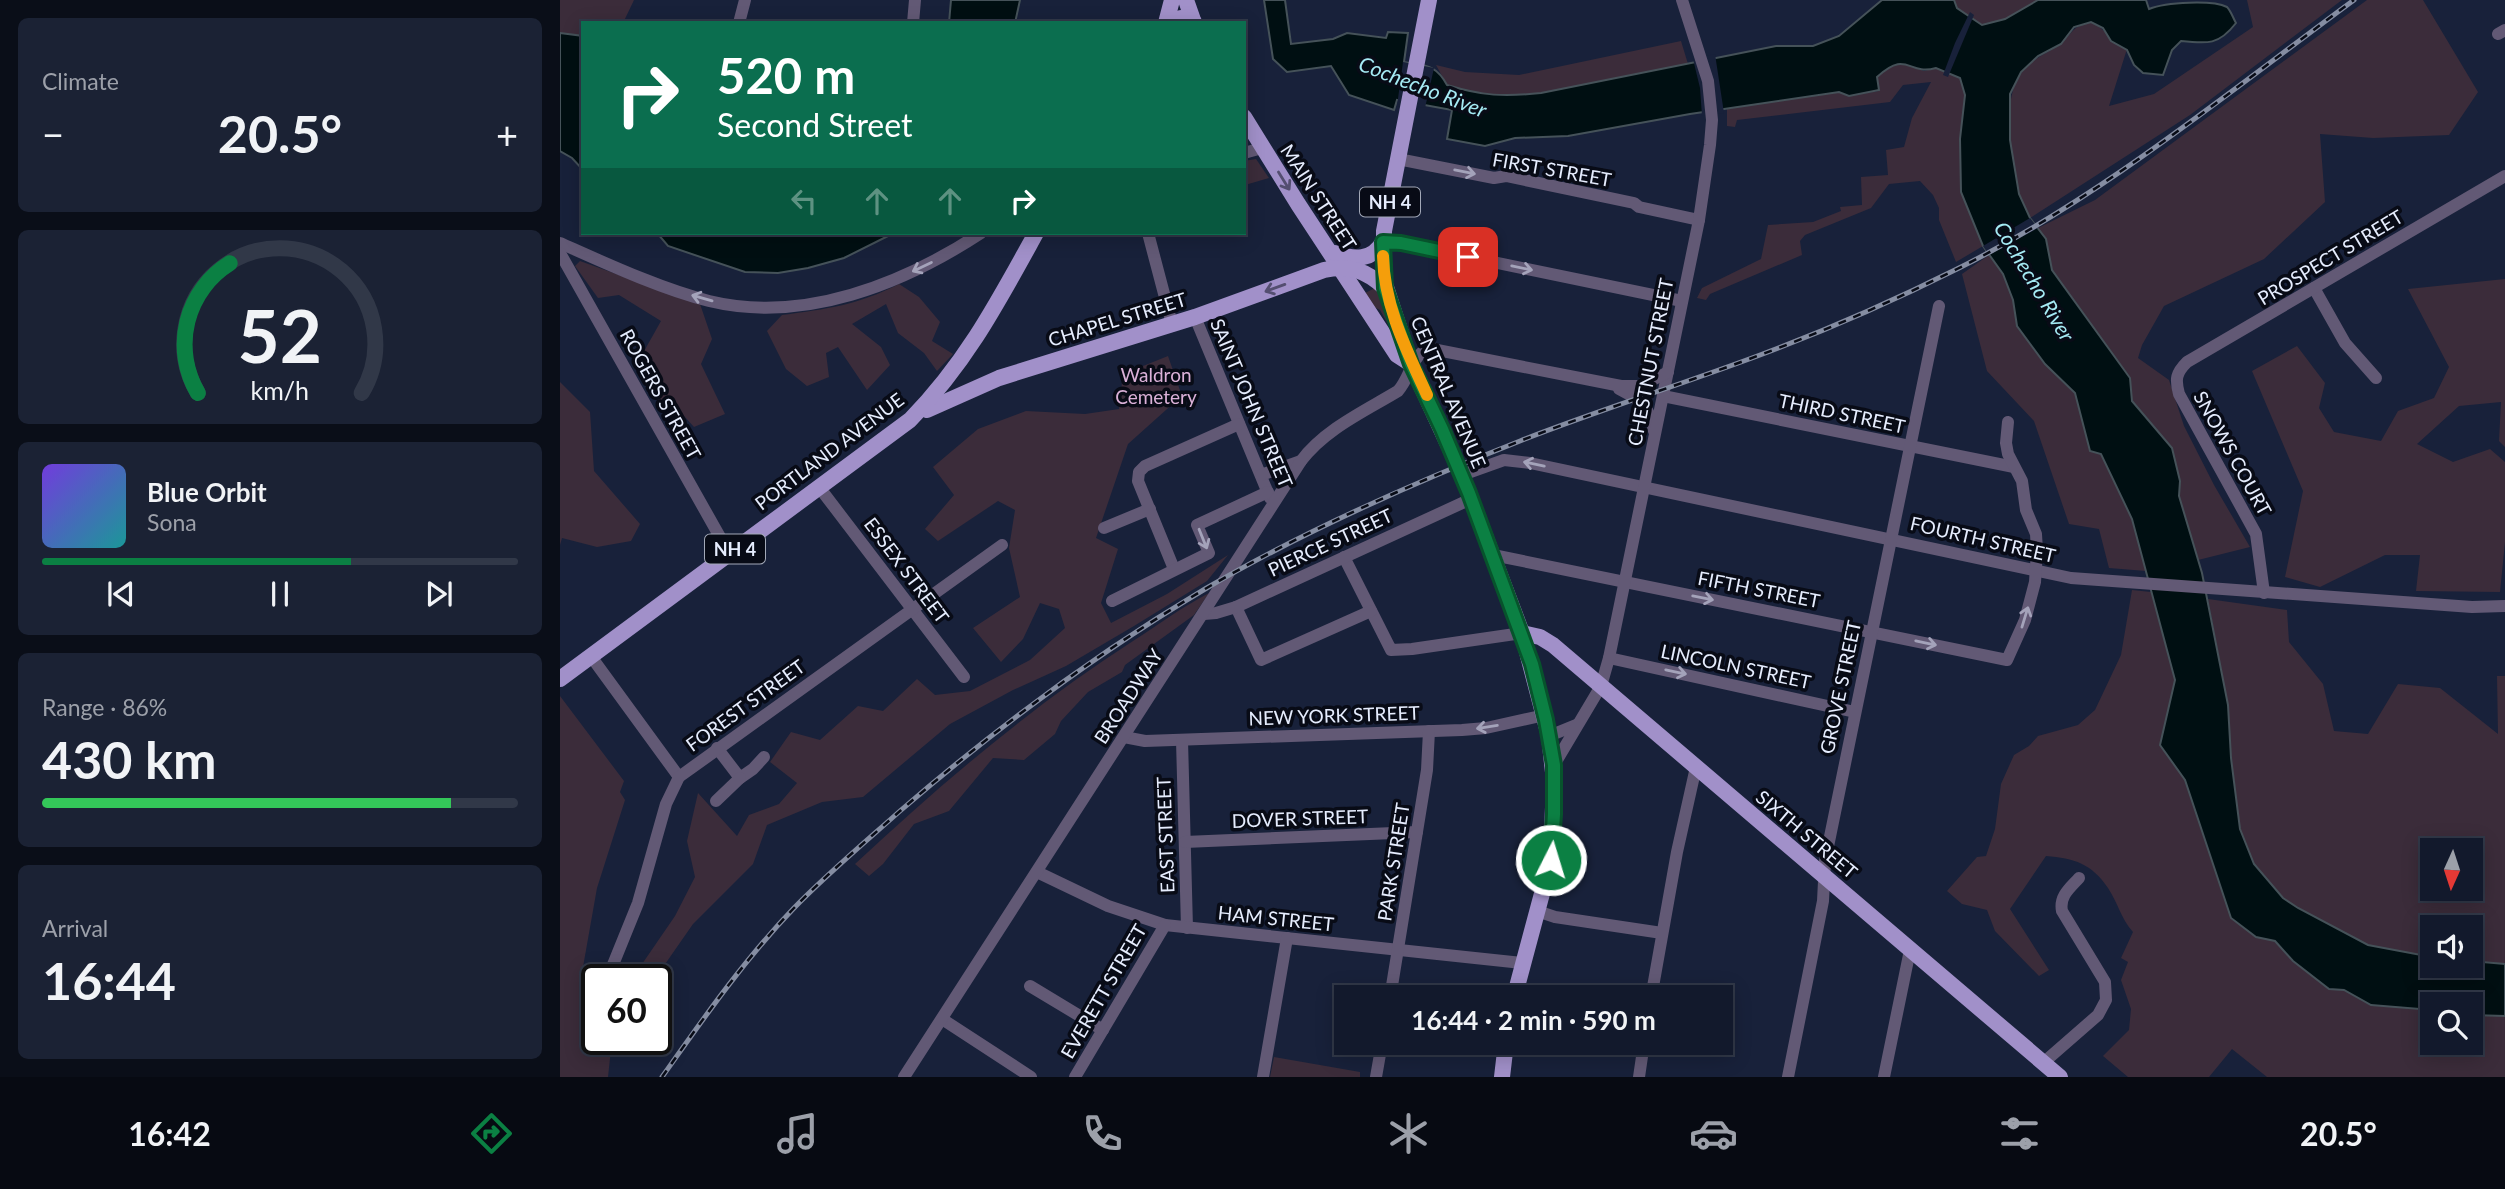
<!DOCTYPE html>
<meta charset="utf-8">
<style>
:root{--surface:#12192c;--page:#1b2234;--text:#f1f3f6;--muted:#9ca0a9;--line:#313848;--accent:#0b8043}
body{margin:0;font-family:Lato,sans-serif;background:var(--page);color:var(--text);height:100vh;display:flex;flex-direction:column;font-size:26px;white-space:nowrap}
*{box-sizing:border-box;margin:0}
p{font-size:23px;color:var(--muted)}
.icon{flex:none;width:38px;height:38px;fill:none;stroke:currentColor;stroke-width:2;stroke-linecap:round;stroke-linejoin:round}
.map{position:relative;flex:1;overflow:hidden}
.side{display:flex;flex-direction:column;gap:18px;padding:18px;background:#0a0e18;width:560px}
.side>*{flex:none}
.banner{position:absolute;left:21px;top:21px;width:665px;height:214px;border-radius:0px;box-shadow:0 4px 18px #0003,0 0 0 2px var(--line);background:#0b6e4f;color:#fff;overflow:hidden}
.needle{width:46px;rotate:183deg}
.tools{position:absolute;left:1860px;top:838px;display:grid;gap:14px}
.tools a{display:grid;place-items:center;width:63px;height:63px;border-radius:0px;background:var(--surface);box-shadow:0 4px 18px #0003,0 0 0 2px var(--line);font-size:35px}
.speed{position:absolute;left:21px;top:964px;display:flex;gap:14px;font-size:35px;font-weight:700;text-align:center}
.speed>*{display:grid;place-content:center;width:91px;height:91px;border-radius:50%;background:var(--surface);box-shadow:0 4px 18px #0003,0 0 0 2px var(--line);line-height:1}
.speed .limit{border:4px solid #111;border-radius:10px;background:#fff;color:#111}
.pin{position:absolute;display:grid;place-items:center;width:60px;height:60px;color:#fff;margin:-30px;border-radius:14px;box-shadow:0 4px 10px #0006}
.me{position:absolute;width:77px;margin:-38px;rotate:5deg;stroke-linejoin:round;filter:drop-shadow(0 0 5px #0008)}
.turn{display:flex;align-items:center;gap:24px;height:147px;padding:0 21px;font-size:32px}
.turn .icon{width:91px;height:91px;stroke-width:2.5}
.turn b{display:block;font-size:49px;line-height:60px}
.lanes{display:flex;align-items:center;height:66px;padding:0 21px;background:#0003;justify-content:center;gap:35px;direction:ltr}
.lanes .off{opacity:.35}
.big{font-size:52px;font-weight:700;line-height:1.1}
.side .tile{flex:1;display:flex;flex-direction:column;justify-content:center;gap:10px;min-width:0;padding:0 24px;border-radius:10px;background:var(--page)}
.side .dial{align-items:center;gap:0}
.dial svg{height:182px;overflow:visible;fill:none;stroke:var(--line);stroke-width:7;stroke-linecap:round;text-anchor:middle}
.dial text{fill:var(--text);stroke:none}
.song{display:flex;align-items:center;gap:21px}
.cover{width:84px;height:84px;border-radius:10px;background:linear-gradient(135deg,hsl(260 70% 55%),hsl(180 70% 35%))}
.played{height:7px;border-radius:4px;background:linear-gradient(90deg,var(--accent) 65%,var(--line) 65%)}
.keys{display:flex;justify-content:space-around;direction:ltr}
.heat{display:flex;justify-content:space-between;align-items:center;font-size:38px;direction:ltr}
.charge{height:10px;border-radius:5px;background:linear-gradient(90deg,#34c759 86%,var(--line) 0)}
.trip{position:absolute;left:774px;top:985px;width:399px;height:70px;border-radius:0px;background:var(--surface);box-shadow:0 4px 18px #0003,0 0 0 2px var(--line);font-weight:700;line-height:70px;text-align:center}
.menu{display:flex;height:112px;justify-content:space-around;align-items:center;background:#070a12;color:var(--muted)}
.menu .icon{width:49px;height:49px}
.menu .on{color:var(--accent)}
.menu b{font-size:32px;color:var(--text)}
main{display:flex;flex:1;min-height:0}
.map>svg:first-child{display:block}
</style>
<main>
<section class="side">
<div class="tile"><p>Climate</p>
<div class="heat"><a>−</a><b class="big">20.5°</b><a>+</a></div>
</div>
<div class="tile dial"><svg viewBox="0 0 100 80">
<path d="M14 69A42 42 0 1 1 86 69"/>
<path d="M14 69A42 42 0 0 1 28 12" stroke="#0b8043"/>
<text x="50" y="56" font-size="32" font-weight="700">52</text>
<text x="50" y="72" font-size="11">km/h</text>
</svg></div>
<div class="tile">
<div class="song"><i class="cover"></i><div><b>Blue Orbit</b><p>Sona</p></div></div>
<div class="played"></div>
<div class="keys"><svg class="icon" aria-label="previous" viewBox="0 0 24 24"><path d="M18 5L8 12l10 7zM5 5v14"/></svg><svg class="icon" aria-label="pause" viewBox="0 0 24 24"><path d="M8 5v14M16 5v14"/></svg><svg class="icon" aria-label="next" viewBox="0 0 24 24"><path d="M6 5l10 7-10 7zM19 5v14"/></svg></div>
</div>
<div class="tile"><p>Range · 86%</p><b class="big">430 km</b><div class="charge"></div></div>
<div class="tile"><p>Arrival</p><b class="big">16:44</b></div>
</section>
<div class="map">
<svg width="1945" height="1077" viewBox="0 0 1945 1077">
<rect width="100%" height="100%" fill="#18213a"/>
<g fill="#3b2c3a" fill-rule="evenodd">
<polygon points="0,0 74,0 63,23 23,23 23,36 0,33"/>
<polygon points="1394,0 1478,0 1445,19 1422,25 1397,8"/>
<path d="M1687,0H1782L1630,115L1470,218C1466,210 1461,202 1459,194C1449,163 1441,98 1462,72C1473,57 1488,54 1501,43C1515,31 1510,28 1531,22C1545,29 1552,41 1567,49L1549,106L1594,94L1693,27Z"/>
<polygon points="1807,0 1863,0 1918,92 1889,135 1813,138 1760,134 1765,202 1704,259 1604,306 1582,345 1578,358 1609,380 1624,426 1654,485 1690,547 1638,560 1619,496 1620,481 1612,448 1572,400 1570,378 1492,270 1486,239 1478,228 1535,200"/>
<polygon points="1121,41 1128,64 981,93 950,96 919,95 887,85 876,65 905,72 959,75"/>
<polygon points="1342,63 1364,71 1376,68 1400,78 1405,95 1400,139 1401,192 1423,246 1396,262 1379,220 1379,208 1373,195 1360,181 1329,184 1311,208 1245,235 1240,241 1242,255 1150,294 1146,300 1137,298 1142,288 1201,259 1208,225 1253,222 1281,211 1280,207 1302,205 1301,177 1328,175 1326,150 1344,147 1352,118 1371,82 1343,85 1330,102 1177,120 1175,127 1167,126 1167,109 1280,92 1289,96 1319,91 1317,77 1328,67"/>
<polygon points="696,159 709,178 685,185 684,161"/>
<polygon points="1429,255 1443,274 1453,300 1457,326 1485,364 1515,393 1530,450 1541,454 1572,519 1586,571 1549,568 1539,529 1509,524 1474,421 1427,371 1402,274"/>
<polygon points="20,261 140,304 152,339 141,364 165,414 134,427 115,406 90,397 96,377 83,353 101,321 59,295 38,298 15,266"/>
<polygon points="1945,279 1945,447 1939,441 1941,402 1899,406 1857,444 1893,462 1930,449 1945,462 1945,542 1940,592 1856,591 1860,555 1825,555 1760,587 1725,577 1743,491 1692,371 1737,346 1765,383 1759,408 1774,432 1821,441 1838,411 1874,398 1889,367 1848,289"/>
<path d="M339,284L359,297L380,322L372,341L393,354L377,371L364,353L338,333L326,304L292,324L321,347L330,365L307,390L278,347L266,353L269,377L247,386L226,369L207,331L222,315C267,309 298,305 339,284Z"/>
<polygon points="815,288 820,291 833,333 820,310 810,305 805,293"/>
<polygon points="608,356 623,399 616,401 568,444 536,538 558,549 541,603 551,623 607,594 668,555 647,581 574,626 506,666 453,690 390,724 303,797 262,802 207,825 193,864 133,924 94,980 66,980 80,967 115,916 135,877 127,841 138,793 177,836 189,815 219,804 237,783 210,762 231,732 260,740 298,706 323,711 357,679 375,695 410,691 470,660 505,628 499,609 480,603 463,639 441,662 413,628 460,597 449,548 455,510 438,501 378,541 365,529 394,495 373,467 418,429 466,411 525,414 559,409 563,374"/>
<polygon points="0,382 30,412 34,471 80,524 71,541 37,547 2,538 0,545"/>
<path d="M1572,590L1591,592L1615,680L1600,745L1625,780L1642,831L1695,937L1715,941L1733,961L1769,989L1784,990L1811,1005L1872,1010V1043H1911V1015L1945,1016V1077H1707L1672,1049L1649,1077H1568L1543,1056L1569,1030L1571,1009L1561,980L1568,962L1561,958L1573,932C1561,919 1558,903 1548,888C1532,864 1514,858 1486,856L1450,909L1489,970L1479,976L1435,931L1427,910L1402,904L1387,891L1417,857L1426,856L1435,829L1441,784L1454,755L1469,746L1478,736L1518,725L1535,710L1561,655Z"/>
<path d="M649,593L634,615L565,665L562,672L528,692L501,721L495,734L464,760L433,758L389,811L354,824L323,864L309,876L295,864C382,783 472,706 573,641C598,625 622,607 649,593Z"/>
<path d="M1648,599L1727,610L1729,642L1763,684L1774,731L1808,734L1838,684L1880,688L1938,734L1937,676H1945V964L1911,961V928H1872V957L1808,945L1738,908L1723,898L1694,864L1680,829L1671,758L1668,705ZM1872,850H1911V889H1872Z"/>
<polygon points="0,696 64,781 60,792 65,800 37,888 23,967 59,978 37,980 37,1040 52,1040 48,1077 0,1077"/>
<polygon points="714,1057 800,1072 800,1077 710,1077"/>
</g>
<g fill="#000f12" stroke="#455259" stroke-width="2">
<polygon points="391,0 460,0 455,23 389,23"/>
<path d="M704,0H725L731,44L773,39L787,33L826,38L828,32L848,33L844,62C866,66 876,64 887,85C923,96 944,97 981,93L1216,46H1253L1279,36L1322,0H1394L1397,8L1422,25L1445,19L1478,0H1586L1589,9C1606,2 1653,0 1667,7C1671,11 1673,18 1676,23C1659,45 1648,44 1621,41L1612,50L1603,75L1583,73L1574,65L1567,50L1551,41L1543,28L1531,22L1514,27L1501,44L1478,56L1461,72L1450,94V140L1459,194L1470,218L1486,239L1492,270L1570,378L1572,401L1612,448L1620,481L1619,496L1642,573L1668,705L1671,758L1680,829L1694,864L1723,898L1738,908L1808,945L1872,957V966H1911V961L1945,964V1016L1911,1015V1004H1872V1010L1811,1005L1784,990L1769,989L1733,961L1715,941L1696,937L1671,918L1625,780L1600,745L1615,680L1572,519L1541,454L1530,451L1515,393L1485,364L1457,326L1453,300L1443,274L1423,246L1401,192L1400,139L1405,95L1400,78L1376,68C1347,76 1348,49 1317,77L1319,90L1289,96L1279,92L1130,114L1008,136L955,138L925,146L887,139L892,110L837,100L834,110L789,95L771,66L727,72L713,59Z"/>
<polygon points="0,33 23,36 23,170 12,158 0,151"/>
<polygon points="97,233 334,233 284,258 248,268 218,273 185,272 108,246"/>
</g>
<g fill="#18213a">
<polygon points="1410,12 1414,15 1388,77 1383,75 1395,43"/>
<polygon points="1155,54 1164,113 1142,116 1140,88 1133,59"/>
<polygon points="843,62 874,68 865,108 839,104 836,113"/>
<polygon points="1470,218 1478,228 1429,255 1423,246"/>
</g>
<g fill="none" stroke-linecap="round" stroke-linejoin="round">
<g stroke="#625975" stroke-width="12">
<polyline points="179,23 185,0"/>
<polyline points="353,23 355,0"/>
<polyline points="1938,34 1945,30"/>
<polyline points="684,153 702,148"/>
<polyline points="838,159 934,178 946,176 1074,203 1079,207 1139,220"/>
<polyline points="588,233 612,324"/>
<polyline points="823,242 841,243 1122,301"/>
<path d="M0,243C45,263 101,289 149,301C244,324 343,284 421,233"/>
<polyline points="0,253 169,553"/>
<polyline points="1754,288 1785,343 1816,378"/>
<polyline points="635,317 710,498"/>
<path d="M1059,389C1082,401 1089,405 1094,431"/>
<polyline points="1103,396 1454,467"/>
<polyline points="701,475 741,461"/>
<polyline points="902,475 944,460 970,463 1511,578 1912,607 1945,606"/>
<polyline points="259,487 404,677"/>
<polyline points="544,528 590,509"/>
<polyline points="933,555 1447,660 1465,620 1475,582 1477,551 1476,534 1466,510 1462,481 1448,454 1446,443 1448,422"/>
<polyline points="784,557 831,650 852,649 962,633"/>
<polyline points="614,569 578,481 579,472 585,466 679,424"/>
<path d="M1704,593L1696,534L1619,394C1615,379 1616,373 1627,362L1945,176"/>
<polyline points="552,601 649,553 637,525 708,492"/>
<polyline points="676,607 701,660 811,611"/>
<polyline points="644,614 656,613 676,607 911,499"/>
<polyline points="30,655 119,777"/>
<polyline points="1049,658 1295,712"/>
<polyline points="989,736 1016,725"/>
<polyline points="564,737 585,741 902,730 926,728 985,715"/>
<polyline points="622,740 627,928"/>
<polyline points="157,748 180,778 193,769 204,757"/>
<polyline points="994,765 1041,686 1049,658 1139,220 1150,145 1152,120 1148,81 1122,0"/>
<polyline points="156,801 180,778"/>
<polyline points="625,842 857,832"/>
<polyline points="477,872 548,906 605,925 962,963"/>
<polyline points="977,911 995,917 1102,933"/>
<polyline points="50,972 78,903 106,804 119,777 442,545"/>
<polyline points="470,986 543,1030"/>
<polyline points="830,998 867,770 869,731"/>
<polyline points="1091,998 1117,852 1136,767"/>
<polyline points="382,1019 471,1077"/>
<path d="M1483,1063L1538,1015L1546,1000L1545,982L1502,911C1499,896 1510,888 1519,878"/>
<path d="M344,1077L741,461C765,429 805,411 838,391C851,376 849,361 867,348L1061,386H1081L1108,372"/>
<polyline points="515,1077 605,925"/>
<polyline points="703,1077 727,938"/>
<polyline points="816,1077 822,1043"/>
<polyline points="1079,1077 1084,1043"/>
<polyline points="1228,1077 1263,901 1265,861 1379,306"/>
<polyline points="1324,1077 1350,950"/>
</g>
<g stroke="#a190c9" stroke-width="16">
<polyline points="626,0 634,23"/>
<polyline points="869,0 824,231 824,281 851,364 902,475 962,633 989,736 994,781 991,860 954,998"/>
<polyline points="608,21 621,18 634,22"/>
<polyline points="606,23 612,0"/>
<polyline points="684,117 738,204 837,355 851,364"/>
<path d="M775,253C794,260 812,261 823,242"/>
<path d="M367,410L439,378L635,317L764,270C789,264 807,271 825,288"/>
<polyline points="962,633 980,637 993,645 1500,1077"/>
<path d="M0,679L350,420C406,363 438,302 476,233"/>
<polyline points="942,1077 946,1043"/>
</g>
<defs>
<path id="rail" d="M102,1077C143,1019 184,960 234,908C267,874 304,843 340,811C435,729 537,653 645,589C744,531 853,483 960,441C1039,410 1120,385 1200,355C1267,330 1333,301 1397,269C1540,198 1666,94 1794,0"/>
</defs>
<use href="#rail" stroke="#858da2" stroke-width="5"/>
<use href="#rail" stroke="#080b16" stroke-width="2.5" stroke-dasharray="8" stroke-linecap="butt"/>
</g>
<defs><path id="oneway-shaft" d="M-6 0H5M1.5-3L5.5 0L1.5 3" fill="none" stroke-width="1.6" stroke-linecap="round" stroke-linejoin="round" transform="scale(1.75)"/></defs>
<g stroke="#a4a3ba">
<use href="#oneway-shaft" transform="translate(905 172) rotate(11)"/>
<use href="#oneway-shaft" transform="translate(362 267) rotate(154)"/>
<use href="#oneway-shaft" transform="translate(962 268) rotate(12)"/>
<use href="#oneway-shaft" transform="translate(142 298) rotate(-164)"/>
<use href="#oneway-shaft" transform="translate(974 464) rotate(-168)"/>
<use href="#oneway-shaft" transform="translate(643 539) rotate(68)"/>
<use href="#oneway-shaft" transform="translate(1143 598) rotate(11)"/>
<use href="#oneway-shaft" transform="translate(1465 617) rotate(-73)"/>
<use href="#oneway-shaft" transform="translate(1366 643) rotate(12)"/>
<use href="#oneway-shaft" transform="translate(1116 672) rotate(12)"/>
<use href="#oneway-shaft" transform="translate(927 727) rotate(171)"/>
</g>
<g stroke="#544e70">
<use href="#oneway-shaft" transform="translate(724 181) rotate(58)"/>
<use href="#oneway-shaft" transform="translate(715 288) rotate(160)"/>
</g>
<g fill="none" stroke-linecap="round" stroke-linejoin="round">
<defs>
<polyline id="route" points="908,257 841,243 823,242 825,288 851,364 882,429 909,493 972,664 986,720 994,765 994,814 991,860"/>
</defs>
<use href="#route" stroke="#07532c" stroke-width="18"/>
<use href="#route" stroke="#0b8043" stroke-width="12"/>
<path stroke="#f59e0b" stroke-width="12" d="M823,256C824,306 847,351 867,395"/>
</g>
<g text-anchor="middle" dominant-baseline="central" stroke-width="7" stroke-linejoin="round" paint-order="stroke">
<g fill="#080b16" stroke="#a3a9b8" stroke-width="2">
<rect x="800" y="187.5" width="60" height="29" rx="5"/>
<rect x="145" y="534.5" width="60" height="29" rx="5"/>
</g>
<g font-size="18" font-weight="bold" fill="#e6edfe">
<text x="830" y="202">NH 4</text>
<text x="175" y="549">NH 4</text>
</g>
<g font-size="19" fill="#e6edfe" stroke="#080b16">
<text transform="translate(992 169) rotate(10)">FIRST STREET</text>
<text transform="translate(759 197) rotate(57)">MAIN STREET</text>
<text transform="translate(1770 257) rotate(-31)">PROSPECT STREET</text>
<text transform="translate(557 319) rotate(-17)">CHAPEL STREET</text>
<text transform="translate(1090 362) rotate(-79)">CHESTNUT STREET</text>
<text transform="translate(889 392) rotate(67)">CENTRAL AVENUE</text>
<text transform="translate(101 394) rotate(61)">ROGERS STREET</text>
<text transform="translate(692 403) rotate(67)">SAINT JOHN STREET</text>
<text transform="translate(1282 413) rotate(12)">THIRD STREET</text>
<text transform="translate(269 451) rotate(-37)">PORTLAND AVENUE</text>
<text transform="translate(1673 453) rotate(61)">SNOWS COURT</text>
<text transform="translate(1423 539) rotate(13)">FOURTH STREET</text>
<text transform="translate(770 542) rotate(-25)">PIERCE STREET</text>
<text transform="translate(347 570) rotate(53)">ESSEX STREET</text>
<text transform="translate(1199 589) rotate(11)">FIFTH STREET</text>
<text transform="translate(1176 666) rotate(12)">LINCOLN STREET</text>
<text transform="translate(1280 687) rotate(-78)">GROVE STREET</text>
<text transform="translate(568 696) rotate(-57)">BROADWAY</text>
<text transform="translate(185 705) rotate(-36)">FOREST STREET</text>
<text transform="translate(774 715) rotate(-2)">NEW YORK STREET</text>
<text transform="translate(740 818) rotate(-2)">DOVER STREET</text>
<text transform="translate(1247 834) rotate(40)">SIXTH STREET</text>
<text transform="translate(605 835) rotate(-92)">EAST STREET</text>
<text transform="translate(833 862) rotate(-81)">PARK STREET</text>
<text transform="translate(716 918) rotate(6)">HAM STREET</text>
<text transform="translate(543 991) rotate(-60)">EVERETT STREET</text>
</g>
<g font-size="19" fill="#dbb1d8" stroke="#080b16">
<text x="596" y="374">Waldron<tspan x="596" dy="22">Cemetery</tspan></text>
</g>
<g font-size="21" font-style="italic" fill="#a5eaf4" stroke="#080b16">
<text transform="translate(863 86) rotate(21)">Cochecho River</text>
<text transform="translate(1475 281) rotate(59)">Cochecho River</text>
</g>
</g>
</svg>
<div class="tools">
<a><svg class="needle" viewBox="-14 -14 28 28"><path d="M0-13l5 13h-10z" fill="#e53935"/><path d="M0 13l5-13h-10z" fill="#9ca0a9"/></svg></a>
<a><svg class="icon" aria-label="sound" viewBox="0 0 24 24"><path d="M4 9h4l5-4v14l-5-4H4zM17 9q2 3 0 6"/></svg></a>
<a><svg class="icon" aria-label="search" viewBox="0 0 24 24"><circle cx="10" cy="10" r="6"/><path d="M15 15l6 6"/></svg></a>
</div>
<div class="speed"><div class="limit">60</div></div>
<div class="pin" style="left:908px;top:257px;background:#d93025"><svg class="icon" aria-label="arrive" viewBox="0 0 24 24"><path d="M6 21V4h12l-3 4 3 4H6"/></svg></div>
<svg class="me" style="left:991px;top:860px" viewBox="-20 -20 40 40"><circle r="17" fill="#0b8043" stroke="#fff" stroke-width="3"/><path d="M0-11L8 9 0 5-8 9z" fill="#fff"/></svg>
<div class="trip">16:44 · 2 min · 590 m</div>
<div class="banner">
<div class="turn"><svg class="icon" aria-label="right" viewBox="0 0 24 24"><path d="M7 20v-9h11M14 6l5 5-5 5"/></svg><div><b>520 m</b>Second Street</div></div>
<div class="lanes"><svg class="icon off" aria-label="left" viewBox="0 0 24 24"><path d="M17 20v-9H6M10 6l-5 5 5 5"/></svg><svg class="icon off" aria-label="ahead" viewBox="0 0 24 24"><path d="M12 20V5M6 11l6-6 6 6"/></svg><svg class="icon off" aria-label="ahead" viewBox="0 0 24 24"><path d="M12 20V5M6 11l6-6 6 6"/></svg><svg class="icon" aria-label="right" viewBox="0 0 24 24"><path d="M7 20v-9h11M14 6l5 5-5 5"/></svg></div>
</div>
</div>
</main>
<nav class="menu">
<b>16:42</b>
<svg class="icon on" aria-label="directions" viewBox="0 0 24 24"><path d="M12 3l9 9-9 9-9-9zM9 14v-3h6M13 9l2 2-2 2"/></svg>
<svg class="icon" aria-label="music" viewBox="0 0 24 24"><path d="M9 18V5l10-2v13"/><circle cx="6" cy="18" r="3"/><circle cx="16" cy="16" r="3"/></svg>
<svg class="icon" aria-label="phone" viewBox="0 0 24 24"><path d="M5 4h4l2 5-3 2q2 4 5 5l2-3 5 2v4C11 20 4 13 5 4z"/></svg>
<svg class="icon" aria-label="climate" viewBox="0 0 24 24"><path d="M12 3v18M4 7l16 10M4 17L20 7"/></svg>
<svg class="icon" aria-label="car" viewBox="0 0 24 24"><path d="M5 17H2v-5l4-1 3-4h7l3 4 3 1v5h-3M9 17h6M6 11h13"/><circle cx="7" cy="17" r="2"/><circle cx="17" cy="17" r="2"/></svg>
<svg class="icon" aria-label="filters" viewBox="0 0 24 24"><path d="M4 7h16M4 17h16"/><circle cx="9" cy="7" r="2"/><circle cx="15" cy="17" r="2"/></svg>
<b>20.5°</b>
</nav>
